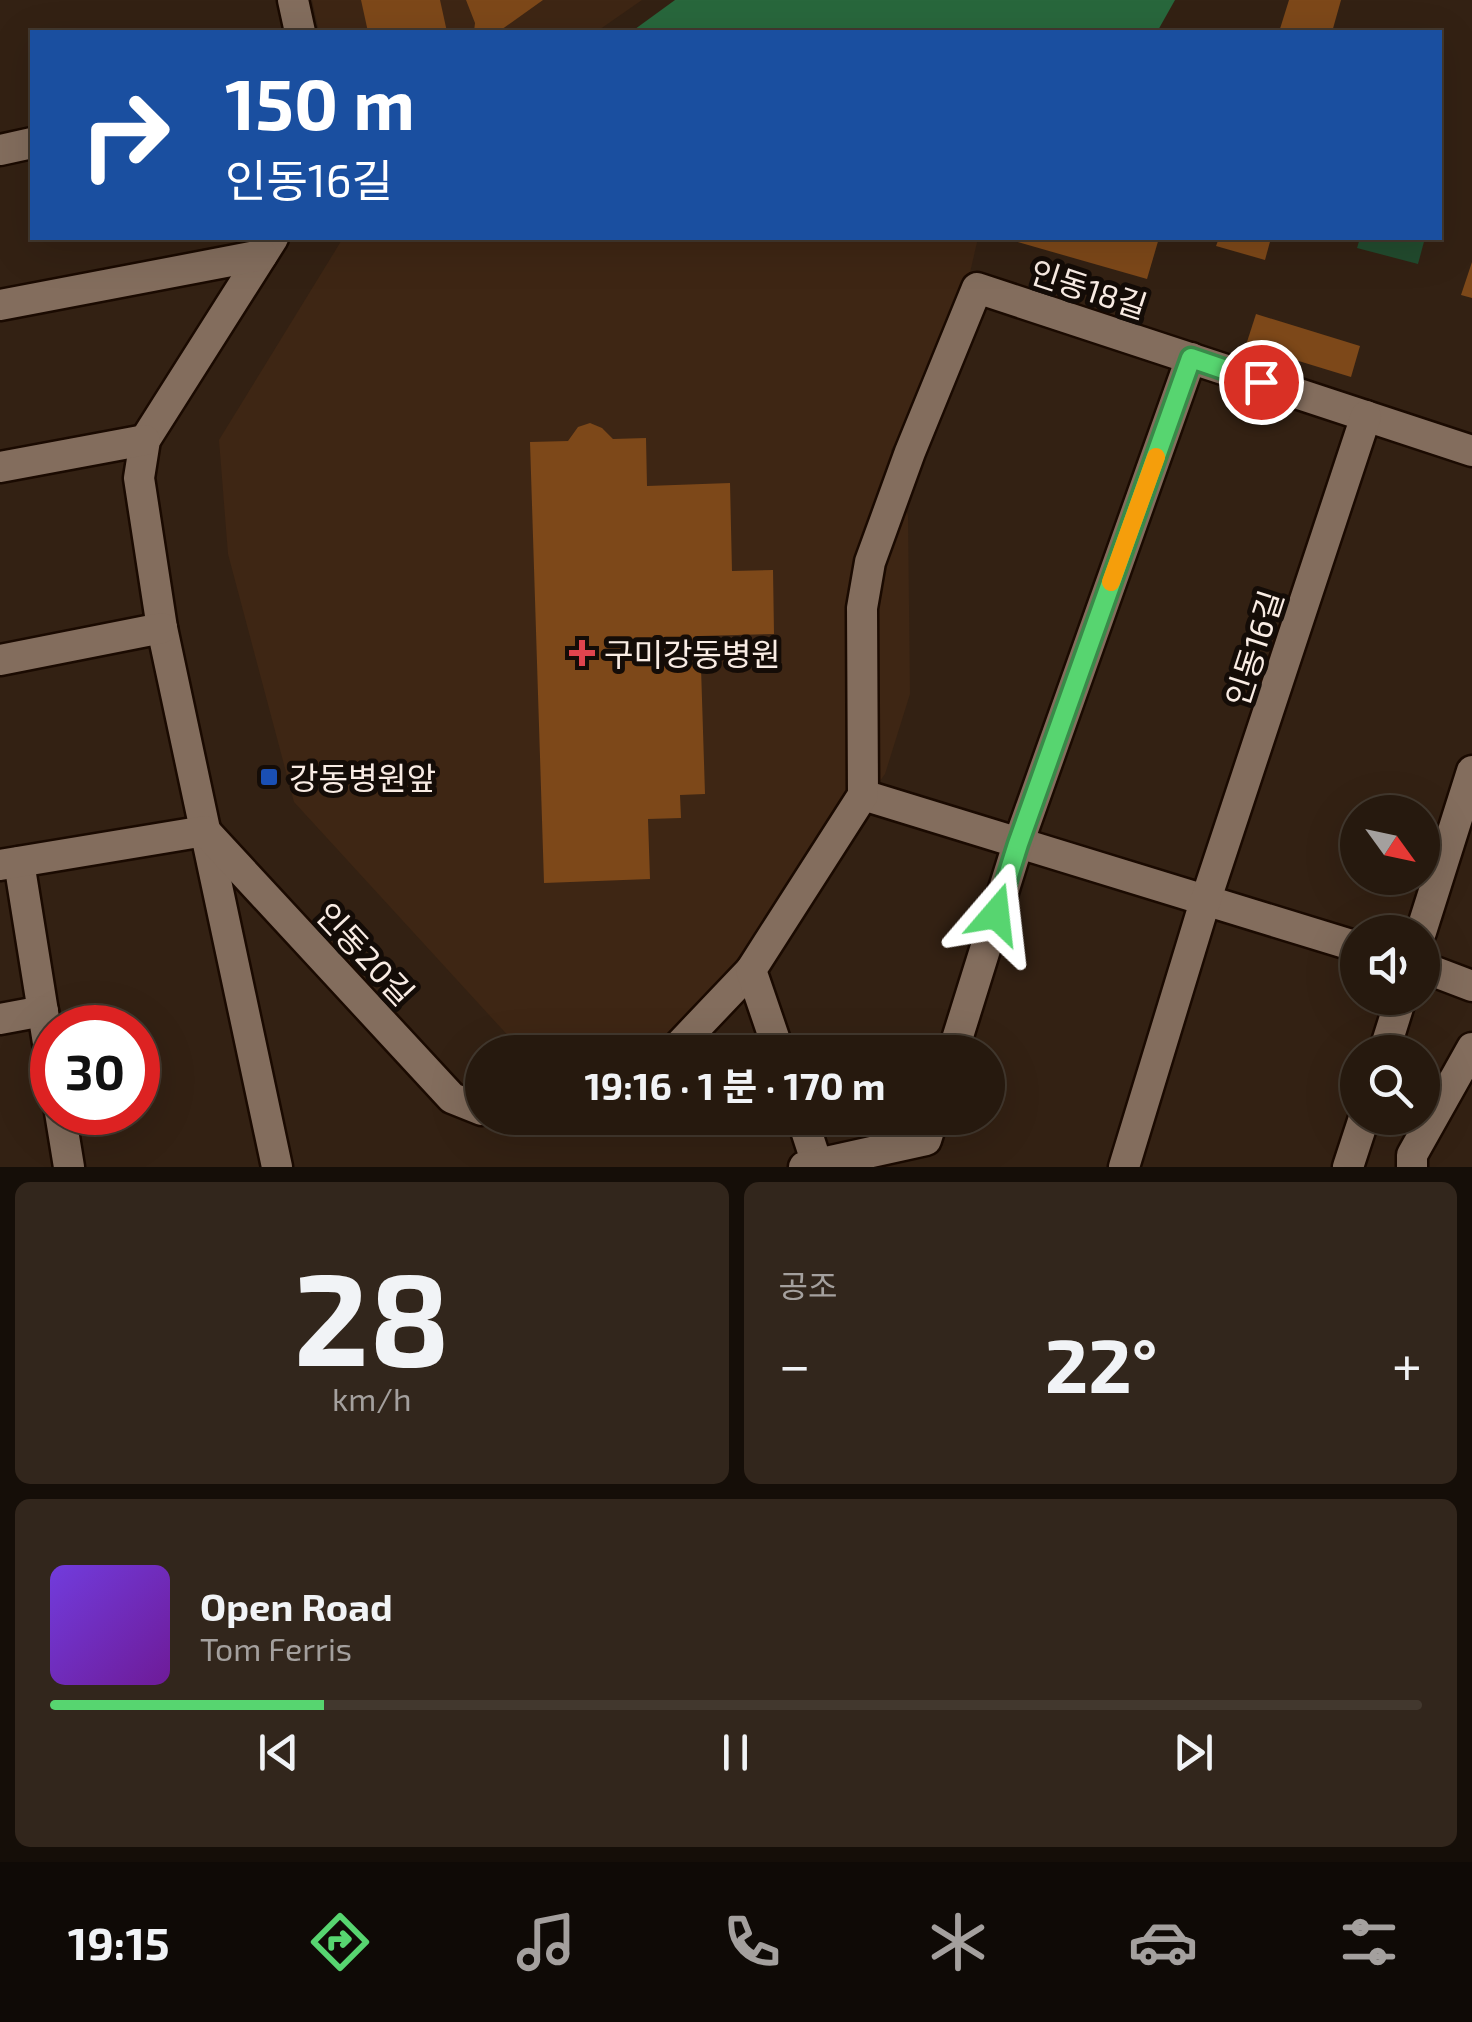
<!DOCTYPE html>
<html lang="ko">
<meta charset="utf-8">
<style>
:root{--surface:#26190e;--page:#32261c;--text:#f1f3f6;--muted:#a4a09e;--line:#42382e;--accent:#57d570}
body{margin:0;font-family:"Exo 2","Noto Sans KR",sans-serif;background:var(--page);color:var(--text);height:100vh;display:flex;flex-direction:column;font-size:38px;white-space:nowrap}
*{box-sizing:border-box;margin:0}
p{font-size:32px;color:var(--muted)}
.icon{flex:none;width:55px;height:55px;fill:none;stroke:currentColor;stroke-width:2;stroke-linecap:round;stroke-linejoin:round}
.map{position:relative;height:1167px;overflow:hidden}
.side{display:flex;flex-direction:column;gap:15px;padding:15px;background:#150e08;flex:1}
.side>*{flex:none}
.hud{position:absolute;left:30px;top:30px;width:1412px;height:210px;border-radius:0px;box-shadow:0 10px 40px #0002,0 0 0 2px var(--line);background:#1a4fa0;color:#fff;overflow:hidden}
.needle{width:65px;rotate:123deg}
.controls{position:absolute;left:1340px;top:795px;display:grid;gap:20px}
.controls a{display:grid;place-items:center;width:100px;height:100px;border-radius:50%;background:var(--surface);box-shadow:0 10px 40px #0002,0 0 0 2px var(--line);font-size:50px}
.speed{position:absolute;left:30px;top:1005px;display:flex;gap:20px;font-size:50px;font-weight:700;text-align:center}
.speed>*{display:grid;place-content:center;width:130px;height:130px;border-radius:50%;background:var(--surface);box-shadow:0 10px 40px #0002,0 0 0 2px var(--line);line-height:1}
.speed .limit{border:15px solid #d22;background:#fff;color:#111}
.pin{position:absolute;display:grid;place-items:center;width:85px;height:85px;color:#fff;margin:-42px;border:5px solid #fff;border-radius:50%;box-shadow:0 2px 10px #0007}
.me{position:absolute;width:110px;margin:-55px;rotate:17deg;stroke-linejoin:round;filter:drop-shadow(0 0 8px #0008)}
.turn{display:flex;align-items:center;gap:35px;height:210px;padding:0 30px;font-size:45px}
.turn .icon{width:130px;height:130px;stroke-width:2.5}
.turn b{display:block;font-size:70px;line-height:85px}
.big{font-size:75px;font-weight:700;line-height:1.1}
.side .card{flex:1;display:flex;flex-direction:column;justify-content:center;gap:15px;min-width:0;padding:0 35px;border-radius:15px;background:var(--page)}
.side .dial{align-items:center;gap:0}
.dial b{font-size:130px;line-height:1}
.song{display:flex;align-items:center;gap:30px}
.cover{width:120px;height:120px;border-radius:15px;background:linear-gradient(135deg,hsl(260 70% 55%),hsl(280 70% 35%))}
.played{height:10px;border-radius:5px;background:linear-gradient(90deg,var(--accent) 20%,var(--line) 20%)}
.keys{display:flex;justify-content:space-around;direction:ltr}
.heat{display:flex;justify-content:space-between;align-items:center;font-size:55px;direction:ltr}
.side .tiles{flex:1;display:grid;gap:15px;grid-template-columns:1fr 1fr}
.card:last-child{grid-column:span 2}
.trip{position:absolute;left:465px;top:1035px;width:540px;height:100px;border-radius:50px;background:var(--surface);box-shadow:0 10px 40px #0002,0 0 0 2px var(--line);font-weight:700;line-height:100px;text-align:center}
.dock{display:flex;height:160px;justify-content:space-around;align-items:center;background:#0f0a06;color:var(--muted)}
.dock .icon{width:70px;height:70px}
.dock .current{color:var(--accent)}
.dock b{font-size:45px;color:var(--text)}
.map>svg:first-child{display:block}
</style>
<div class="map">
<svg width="1472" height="1167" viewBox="0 0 1472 1167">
<rect width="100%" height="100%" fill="#332113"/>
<g fill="#3e2614">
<polygon points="312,0 642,0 596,32 319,32"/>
<polygon points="343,238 978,238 963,303 928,391 891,450 908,516 910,694 885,774 715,1002 643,1052 523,1052 294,802 228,554 219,440"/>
</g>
<polygon fill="#224b2e" points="1360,238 1425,238 1418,264 1357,248"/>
<polygon fill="#28673c" points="675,0 1175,0 1157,32 631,32"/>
<g fill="#7d4819">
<polygon points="361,0 440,0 447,32 368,32"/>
<polygon points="466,0 543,0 498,32 474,32 475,23"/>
<polygon points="1289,0 1341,0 1332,32 1279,32"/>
<polygon points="1015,238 1159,238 1147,279 1014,241"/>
<polygon points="1219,238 1271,238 1265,260 1216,246"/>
<polygon points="1472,262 1472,298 1461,295"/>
<polygon points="1256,314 1360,346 1351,377 1246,345"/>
<polygon points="590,423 602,428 613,439 646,438 647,486 730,483 732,571 773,570 774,634 700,636 705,794 680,795 681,818 648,819 650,879 544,883 530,442 568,441 578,427"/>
</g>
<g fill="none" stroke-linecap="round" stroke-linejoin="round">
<defs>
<g id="minor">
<polyline points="293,0 300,32"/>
<polyline points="0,150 32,143"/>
<polyline points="273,238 145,440 139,478 162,628 277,1167"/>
<polyline points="0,305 262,255"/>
<polyline points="0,467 145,440"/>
<polyline points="0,660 162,628"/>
<polyline points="863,795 1358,947"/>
<polyline points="19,862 52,1068"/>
<polyline points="0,865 205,831 452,1098 482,1110"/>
<polyline points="1421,932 1472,771"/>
<polyline points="1422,967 1472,986"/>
<polyline points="0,1019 43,1011"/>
<polyline points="673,1052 751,970"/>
<polyline points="779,1052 751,970 863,795 862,608 870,562 910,452 977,288 1472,451"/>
<polyline points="953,1052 1018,844 1191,358"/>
<polyline points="1384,1052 1401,998"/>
<polyline points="60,1112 69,1167"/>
<polyline points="802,1118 818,1167"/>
<polyline points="804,1167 926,1140 933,1118"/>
<polyline points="1124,1167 1203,908 1366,416"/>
<polyline points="1348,1167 1364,1118"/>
<polyline points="1412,1167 1412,1155 1472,1048"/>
</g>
</defs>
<use href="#minor" stroke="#1a0a01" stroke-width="35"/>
<use href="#minor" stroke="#836d5d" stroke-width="30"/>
</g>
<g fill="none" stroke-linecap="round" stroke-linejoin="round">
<defs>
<polyline id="route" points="996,914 1018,844 1191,358 1261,382"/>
</defs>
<use href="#route" stroke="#398a49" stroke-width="25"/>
<use href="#route" stroke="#57d570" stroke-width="18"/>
<polyline stroke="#f59e0b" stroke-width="18" points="1111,582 1156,457"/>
</g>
<path fill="#e0444e" stroke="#140c07" stroke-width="4" d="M577 638h10v10h10v10h-10v10h-10v-10h-10v-10h10z"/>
<rect fill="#1a4fb4" stroke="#140c07" stroke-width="4" x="259" y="767" width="20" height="20" rx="5"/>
<g text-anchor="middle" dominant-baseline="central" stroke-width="10" stroke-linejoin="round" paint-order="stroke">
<g font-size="32" fill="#f9ece4" stroke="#140c07">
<text transform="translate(1089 288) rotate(18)">인동18길</text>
<text transform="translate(1253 648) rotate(-72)">인동16길</text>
<text transform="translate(366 953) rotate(47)">인동20길</text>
</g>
<g font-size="32" fill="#f9ece4" stroke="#140c07" text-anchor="start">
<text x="604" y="653">구미강동병원</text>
<text x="289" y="777">강동병원앞</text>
</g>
</g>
</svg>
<div class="controls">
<a><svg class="needle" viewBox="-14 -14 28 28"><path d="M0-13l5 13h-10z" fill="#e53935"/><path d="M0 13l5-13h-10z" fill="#a4a09e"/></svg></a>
<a><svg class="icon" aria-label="sound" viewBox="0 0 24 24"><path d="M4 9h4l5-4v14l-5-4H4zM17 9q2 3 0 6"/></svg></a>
<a><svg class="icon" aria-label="search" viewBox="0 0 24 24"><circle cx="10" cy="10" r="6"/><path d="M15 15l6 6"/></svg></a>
</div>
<div class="speed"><div class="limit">30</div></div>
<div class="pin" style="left:1261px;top:382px;background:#d93025"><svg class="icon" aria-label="arrive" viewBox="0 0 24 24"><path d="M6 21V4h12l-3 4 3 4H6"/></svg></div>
<svg class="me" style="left:996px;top:914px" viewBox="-20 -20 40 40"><path d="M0-17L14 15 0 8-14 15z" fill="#57d570" stroke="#fff" stroke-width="4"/></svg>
<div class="trip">19:16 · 1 분 · 170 m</div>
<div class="hud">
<div class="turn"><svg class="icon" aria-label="right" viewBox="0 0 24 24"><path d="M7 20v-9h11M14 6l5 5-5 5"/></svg><div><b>150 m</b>인동16길</div></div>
</div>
</div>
<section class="side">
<div class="tiles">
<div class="card dial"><b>28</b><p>km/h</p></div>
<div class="card"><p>공조</p>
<div class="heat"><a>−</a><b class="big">22°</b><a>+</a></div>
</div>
<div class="card">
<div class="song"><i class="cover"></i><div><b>Open Road</b><p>Tom Ferris</p></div></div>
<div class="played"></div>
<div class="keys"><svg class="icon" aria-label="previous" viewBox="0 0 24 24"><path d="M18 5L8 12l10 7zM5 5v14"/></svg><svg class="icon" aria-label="pause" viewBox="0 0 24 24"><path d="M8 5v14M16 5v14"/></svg><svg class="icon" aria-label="next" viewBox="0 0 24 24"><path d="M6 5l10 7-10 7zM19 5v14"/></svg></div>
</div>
</div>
</section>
<nav class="dock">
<b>19:15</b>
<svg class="icon current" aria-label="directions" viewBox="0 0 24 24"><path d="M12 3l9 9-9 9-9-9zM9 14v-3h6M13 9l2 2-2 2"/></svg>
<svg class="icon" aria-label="music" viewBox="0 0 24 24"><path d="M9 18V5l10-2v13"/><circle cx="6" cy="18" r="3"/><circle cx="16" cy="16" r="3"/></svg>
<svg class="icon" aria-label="phone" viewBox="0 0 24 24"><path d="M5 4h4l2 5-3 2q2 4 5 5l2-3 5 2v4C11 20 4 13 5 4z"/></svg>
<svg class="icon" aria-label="climate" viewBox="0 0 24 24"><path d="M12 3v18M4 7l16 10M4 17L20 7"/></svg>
<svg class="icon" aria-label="car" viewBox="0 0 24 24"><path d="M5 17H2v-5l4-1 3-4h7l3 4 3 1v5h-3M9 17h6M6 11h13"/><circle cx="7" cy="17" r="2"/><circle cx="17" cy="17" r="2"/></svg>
<svg class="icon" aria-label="filters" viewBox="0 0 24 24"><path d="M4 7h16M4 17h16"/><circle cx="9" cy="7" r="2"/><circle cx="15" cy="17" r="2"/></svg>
</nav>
